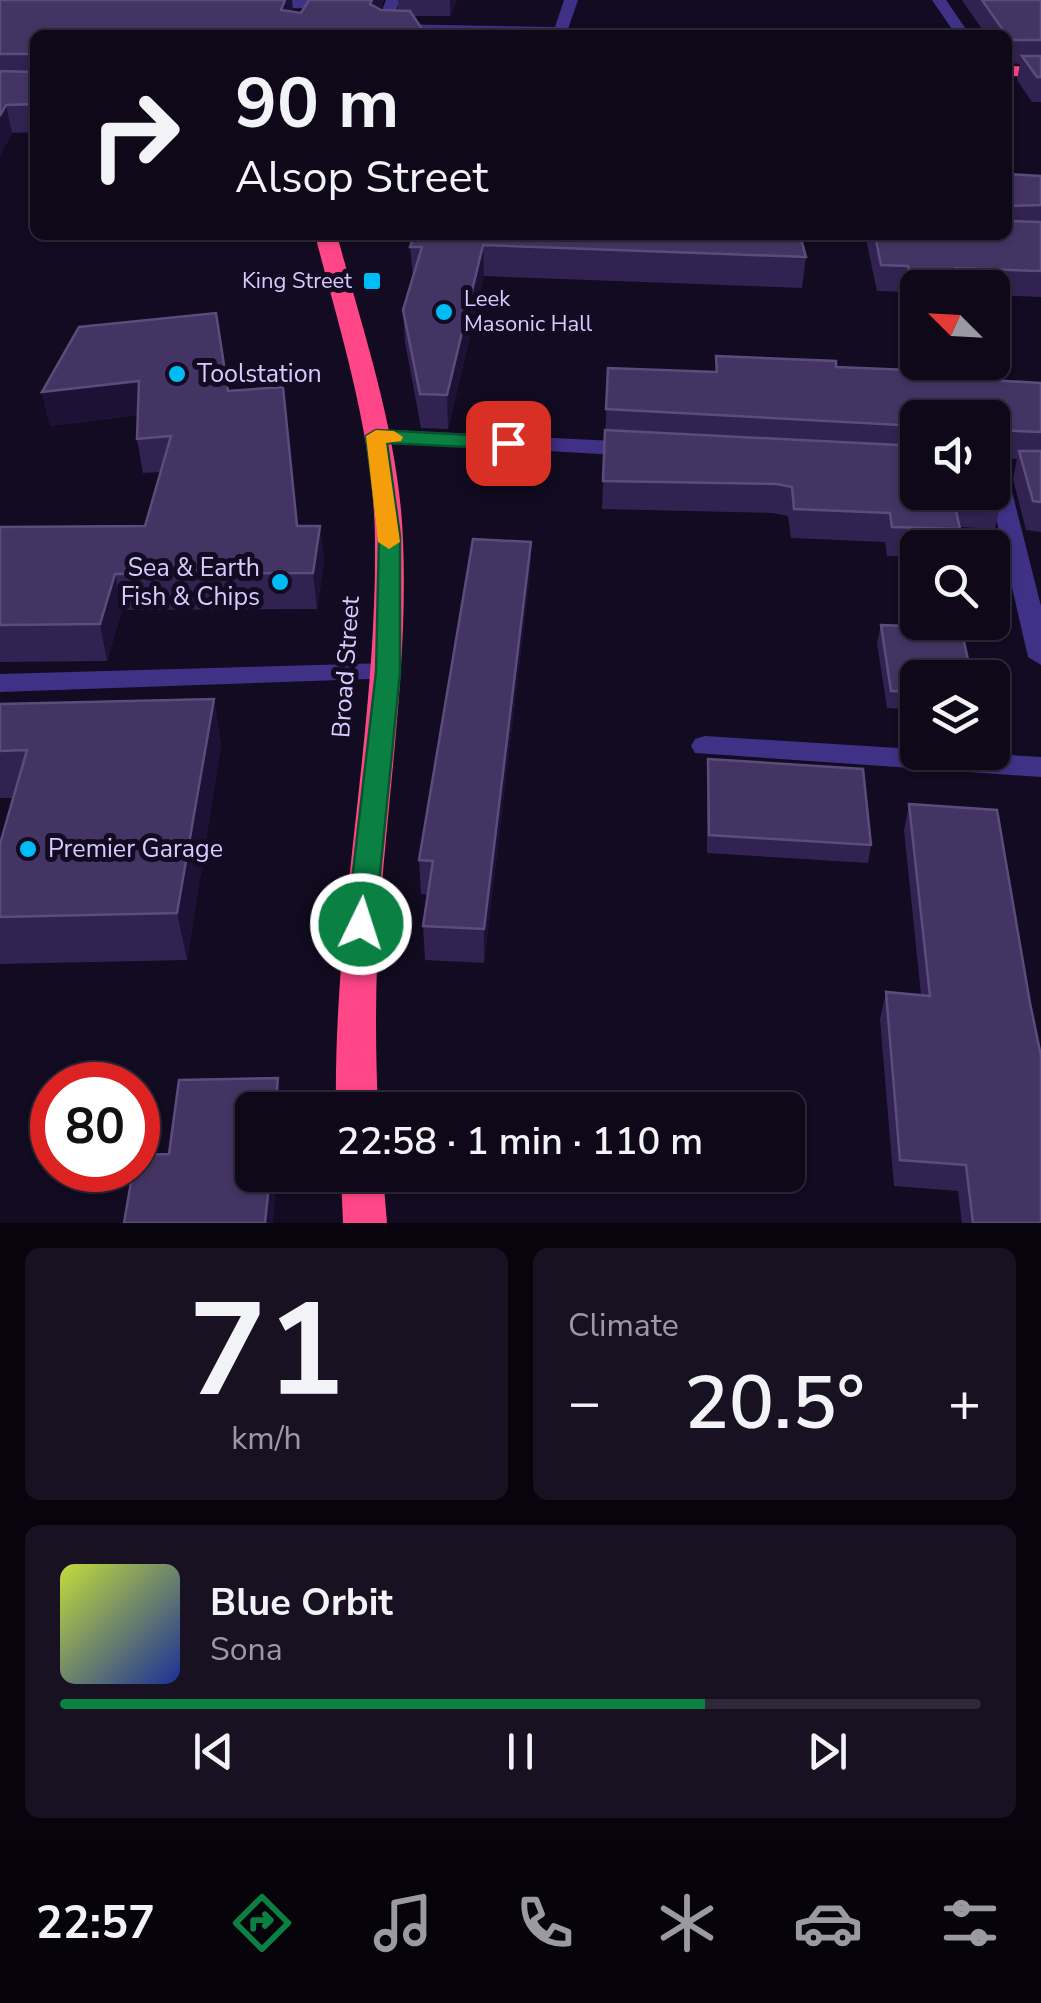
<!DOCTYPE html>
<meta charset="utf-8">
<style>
:root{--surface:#0e0819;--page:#171122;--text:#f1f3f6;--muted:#9b9aa2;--line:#2e2938;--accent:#0b8043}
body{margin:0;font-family:"Nunito Sans",sans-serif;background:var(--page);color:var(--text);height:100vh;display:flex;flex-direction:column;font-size:38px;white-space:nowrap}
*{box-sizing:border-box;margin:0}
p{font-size:32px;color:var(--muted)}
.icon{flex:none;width:55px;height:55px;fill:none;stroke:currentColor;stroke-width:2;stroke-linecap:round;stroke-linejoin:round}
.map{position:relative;height:1223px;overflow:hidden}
.details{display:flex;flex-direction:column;gap:25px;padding:25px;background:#08040e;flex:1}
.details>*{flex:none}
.guide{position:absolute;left:30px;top:30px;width:982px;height:210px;border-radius:15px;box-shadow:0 2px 8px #0004,0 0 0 2px var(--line);background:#0e0819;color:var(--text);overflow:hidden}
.needle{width:65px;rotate:294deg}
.controls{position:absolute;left:900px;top:270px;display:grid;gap:20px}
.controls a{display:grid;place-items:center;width:110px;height:110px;border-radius:15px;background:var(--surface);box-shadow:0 2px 8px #0004,0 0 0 2px var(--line);font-size:50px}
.speed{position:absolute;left:30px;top:1062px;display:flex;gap:20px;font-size:50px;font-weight:700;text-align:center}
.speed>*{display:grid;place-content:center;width:130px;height:130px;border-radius:50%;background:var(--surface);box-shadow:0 2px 8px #0004,0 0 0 2px var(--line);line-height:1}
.speed .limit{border:15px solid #d22;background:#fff;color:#111}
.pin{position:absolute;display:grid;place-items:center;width:85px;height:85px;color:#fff;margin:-42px;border-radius:20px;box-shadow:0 5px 15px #0006}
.me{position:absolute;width:110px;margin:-55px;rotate:4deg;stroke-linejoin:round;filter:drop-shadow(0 0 8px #0008)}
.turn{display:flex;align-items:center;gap:35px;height:210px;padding:0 40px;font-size:45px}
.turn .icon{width:130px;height:130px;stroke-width:2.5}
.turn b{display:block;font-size:70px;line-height:85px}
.big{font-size:75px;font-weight:600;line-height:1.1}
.details .card{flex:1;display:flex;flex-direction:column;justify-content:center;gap:15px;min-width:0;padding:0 35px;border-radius:15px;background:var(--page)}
.details .dial{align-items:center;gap:0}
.dial b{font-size:130px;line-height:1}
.song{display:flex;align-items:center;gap:30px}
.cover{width:120px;height:120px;border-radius:15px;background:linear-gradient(135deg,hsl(70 70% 55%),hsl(230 70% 35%))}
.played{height:10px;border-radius:5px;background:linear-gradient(90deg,var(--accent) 70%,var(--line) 70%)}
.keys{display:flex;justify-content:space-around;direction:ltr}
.heat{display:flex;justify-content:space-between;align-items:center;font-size:55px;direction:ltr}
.details .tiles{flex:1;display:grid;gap:25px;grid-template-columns:1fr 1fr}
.card:last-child{grid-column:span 2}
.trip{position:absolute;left:235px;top:1092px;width:570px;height:100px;border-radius:15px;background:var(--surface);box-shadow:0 2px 8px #0004,0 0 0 2px var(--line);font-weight:600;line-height:100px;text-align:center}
.dock{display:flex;height:160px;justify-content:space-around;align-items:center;background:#06030a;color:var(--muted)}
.dock .icon{width:70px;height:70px}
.dock .active{color:var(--accent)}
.dock b{font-size:45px;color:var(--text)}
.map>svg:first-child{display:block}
</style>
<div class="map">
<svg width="1041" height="1223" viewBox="0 0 1041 1223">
<rect width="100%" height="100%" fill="#120b21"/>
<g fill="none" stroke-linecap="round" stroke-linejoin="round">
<g fill="#3f3185" fill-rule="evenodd">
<path d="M282,0H316L319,3C310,10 289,10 280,3Z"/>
<polygon points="386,0 400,0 391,24 555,27 564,0 578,0 566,35 382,32 375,28"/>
<polygon points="932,0 946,0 970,35 956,35"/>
<polygon points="376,429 635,442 646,449 635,456 368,441 365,436 368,431"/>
<polygon points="995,461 1006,468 1041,606 1041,665 1028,657 990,492"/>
<polygon points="388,663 401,672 397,678 0,692 0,674"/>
<polygon points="705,736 1041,757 1041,777 695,753 691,746 695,739"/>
</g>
<g fill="#ff4686" fill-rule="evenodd">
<polygon points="1008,66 1041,67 1041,77 1008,76"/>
<path d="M315,235H337C364,335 399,435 403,540C408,659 390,778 381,897C375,968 375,1039 378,1110H336C333,917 377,731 375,541C374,436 341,335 315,235Z"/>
<polygon points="341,1175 383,1175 387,1223 343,1223"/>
</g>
</g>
<g fill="#322251">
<polygon points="0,0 292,0 293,12 301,13 309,0 384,0 380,10 398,10 398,0 457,0 450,16 413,16 35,35 35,132 12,133 0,155"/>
<polygon points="962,0 1041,0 1041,102 1032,102 1017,80 1020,64 1008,63 1008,35 986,35"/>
<polygon points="1008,174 1041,176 1041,297 992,295 992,288 918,288 918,347 904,292 877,291 867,244 869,235 1008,235"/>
<polygon points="414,235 806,257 802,288 484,276 448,429 421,428 405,342 403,310 413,278 410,247"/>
<polygon points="716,356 836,367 924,371 921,362 984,362 989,380 1041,383 1041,532 1026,530 1013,479 1017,459 993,458 918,418 918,492 1001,500 995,529 960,527 957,548 918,548 918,557 887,556 885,542 791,538 788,516 773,513 602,509 608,368 715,372"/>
<polygon points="228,391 297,526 320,526 324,561 317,609 122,610 107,661 0,662 0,527 145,526 161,472 143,473 137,439 138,415 50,426 42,392"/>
<polygon points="531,542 530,574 484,963 425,960 423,926 428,895 421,894 419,860"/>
<polygon points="881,625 918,678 918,710 887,708 877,643"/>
<polygon points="214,699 221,745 187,960 0,964 0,844 14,798 0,798 0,704"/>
<polygon points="708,759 871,845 868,863 707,853 707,777"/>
<polygon points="909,804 1041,1223 962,1223 958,1191 894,1186 880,1019 886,992 921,995 904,830"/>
</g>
<g fill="#1d1136">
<polygon points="285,0 292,0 293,12 281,10"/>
<polygon points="372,0 384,0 371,29 370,4"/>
<polygon points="450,0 457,0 450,16"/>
<polygon points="6,105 12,133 0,155 0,116"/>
<polygon points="483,245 484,276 448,429 447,395"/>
<polygon points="139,381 145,414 50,426 42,392"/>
<polygon points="320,526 324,561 317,609 313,573"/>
<polygon points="531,542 530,574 484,963 484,929"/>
<polygon points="115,574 122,610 107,661 100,624"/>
<polygon points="214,699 221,745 187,960 177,913"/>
<polygon points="278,1078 283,1108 283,1110 275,1110"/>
<polygon points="270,1175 277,1175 273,1223 265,1223"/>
</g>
<g fill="#433464" stroke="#5b4c7c" stroke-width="2.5">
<polygon points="0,0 285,0 281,10 301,13 309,0 372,0 370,4 381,10 410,11 426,35 35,35 35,104 6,105 0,116 0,71 30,72 34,68 30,54 0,54"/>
<polygon points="982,0 1041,0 1041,40 1010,40"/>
<polygon points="1022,56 1041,56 1041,77 1037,77"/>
<polygon points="1008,174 1041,176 1041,205 1008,206"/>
<polygon points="1008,221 1041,222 1041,271 955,268 961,288 918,288 918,302 908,266 881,265 875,235 1008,235"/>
<polygon points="414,235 800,235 806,257 483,245 447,395 420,394 403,310 422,247 410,247"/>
<polygon points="216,313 228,391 283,387 297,526 320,526 313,573 115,574 100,624 0,625 0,527 145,526 171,436 137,439 139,381 42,392 79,327"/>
<polygon points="716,356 836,361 836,367 935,371 933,362 984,362 989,380 1041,383 1041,432 996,430 992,463 992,418 918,418 918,426 606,409 608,368 717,372"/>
<polygon points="605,430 918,446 918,492 992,492 992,464 1001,500 953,497 960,529 892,527 890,513 794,509 792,487 777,484 603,481"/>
<polygon points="1019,451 1041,451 1041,502 1033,501"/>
<polygon points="473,539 531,542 484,929 423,926 433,861 419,860"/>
<polygon points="881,625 961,628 972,678 918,678 918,692 891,691"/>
<polygon points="214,699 177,913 0,917 0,844 27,750 0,751 0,704"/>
<polygon points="708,759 863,769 871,845 709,835"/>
<polygon points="909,804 997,810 1030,1003 1041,1056 1041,1223 973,1223 966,1165 900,1160 886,992 930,996"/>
<polygon points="278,1078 275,1110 252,1110 252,1175 270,1175 265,1223 124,1223 133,1170 138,1170 138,1155 169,1154 179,1080"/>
</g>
<polygon fill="#0b8043" stroke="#07532c" stroke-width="2.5" points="376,430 508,437 518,443 508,449 387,443 400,536 400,672 375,924 371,932 361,935 351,932 347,924 376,672 379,536 366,436"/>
<polygon fill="#f59e0b" points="394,431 403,437 401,441 386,443 400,542 389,549 378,542 366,436 376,430"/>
<g fill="#00bcf6" stroke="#120b21" stroke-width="4">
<rect x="362" y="271" width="20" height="20" rx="5"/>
<circle cx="444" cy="312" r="10"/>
<circle cx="177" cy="374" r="10"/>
<circle cx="280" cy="582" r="10"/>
<circle cx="28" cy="849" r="10"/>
</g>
<g text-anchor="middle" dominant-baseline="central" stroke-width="10" stroke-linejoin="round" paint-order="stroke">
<g font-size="22" fill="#d8cbff" stroke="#120b21" text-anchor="end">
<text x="352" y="281">King Street</text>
<text x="464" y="299" text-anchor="start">Leek<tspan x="464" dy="25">Masonic Hall</tspan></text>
</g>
<g font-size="25" fill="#d8cbff" stroke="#120b21" text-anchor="start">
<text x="197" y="374">Toolstation</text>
<text x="260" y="568" text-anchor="end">Sea &amp; Earth<tspan x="260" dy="29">Fish &amp; Chips</tspan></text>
<text x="48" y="849">Premier Garage</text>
</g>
<g font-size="25" fill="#d8cbff" stroke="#120b21">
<text transform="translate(346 667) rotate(-86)">Broad Street</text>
</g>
</g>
</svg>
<div class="controls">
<a><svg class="needle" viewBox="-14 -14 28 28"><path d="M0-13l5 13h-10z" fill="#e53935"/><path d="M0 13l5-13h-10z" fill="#9b9aa2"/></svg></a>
<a><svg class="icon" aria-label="sound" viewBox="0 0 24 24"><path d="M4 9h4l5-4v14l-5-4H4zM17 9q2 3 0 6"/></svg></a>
<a><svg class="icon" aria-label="search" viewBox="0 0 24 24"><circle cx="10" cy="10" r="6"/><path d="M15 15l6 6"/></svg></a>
<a><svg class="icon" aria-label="layers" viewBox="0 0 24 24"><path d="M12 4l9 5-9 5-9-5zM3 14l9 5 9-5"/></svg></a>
</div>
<div class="speed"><div class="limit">80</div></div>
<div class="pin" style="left:508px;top:443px;background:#d93025"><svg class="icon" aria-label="arrive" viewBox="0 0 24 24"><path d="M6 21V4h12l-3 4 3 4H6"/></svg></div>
<svg class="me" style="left:361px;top:924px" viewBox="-20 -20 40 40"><circle r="17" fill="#0b8043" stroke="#fff" stroke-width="3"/><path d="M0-11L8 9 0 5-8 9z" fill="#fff"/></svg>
<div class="trip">22:58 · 1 min · 110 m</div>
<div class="guide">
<div class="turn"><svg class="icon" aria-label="right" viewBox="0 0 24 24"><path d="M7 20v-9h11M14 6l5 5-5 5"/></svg><div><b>90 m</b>Alsop Street</div></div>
</div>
</div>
<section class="details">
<div class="tiles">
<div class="card dial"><b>71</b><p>km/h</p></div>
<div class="card"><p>Climate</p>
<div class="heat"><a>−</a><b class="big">20.5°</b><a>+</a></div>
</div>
<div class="card">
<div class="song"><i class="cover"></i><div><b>Blue Orbit</b><p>Sona</p></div></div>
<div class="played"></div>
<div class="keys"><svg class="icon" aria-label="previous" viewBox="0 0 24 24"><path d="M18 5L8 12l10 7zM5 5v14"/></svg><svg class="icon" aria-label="pause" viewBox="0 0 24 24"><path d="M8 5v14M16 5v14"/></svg><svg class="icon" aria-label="next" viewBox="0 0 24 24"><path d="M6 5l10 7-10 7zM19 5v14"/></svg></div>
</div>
</div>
</section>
<nav class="dock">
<b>22:57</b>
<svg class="icon active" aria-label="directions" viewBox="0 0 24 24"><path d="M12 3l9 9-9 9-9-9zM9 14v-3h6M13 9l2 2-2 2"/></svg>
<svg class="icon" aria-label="music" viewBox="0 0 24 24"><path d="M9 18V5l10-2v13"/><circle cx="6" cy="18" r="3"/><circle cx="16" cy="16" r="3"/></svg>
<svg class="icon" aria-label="phone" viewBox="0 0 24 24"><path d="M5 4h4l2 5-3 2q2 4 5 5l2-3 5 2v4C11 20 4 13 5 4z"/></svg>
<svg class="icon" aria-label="climate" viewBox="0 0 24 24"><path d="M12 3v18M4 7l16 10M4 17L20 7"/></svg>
<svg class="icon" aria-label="car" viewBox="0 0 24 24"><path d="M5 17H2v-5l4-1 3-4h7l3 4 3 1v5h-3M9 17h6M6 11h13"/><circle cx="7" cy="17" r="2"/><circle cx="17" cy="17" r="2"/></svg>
<svg class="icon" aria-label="filters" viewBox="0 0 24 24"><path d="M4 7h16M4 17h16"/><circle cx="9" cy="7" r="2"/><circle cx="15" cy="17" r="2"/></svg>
</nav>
